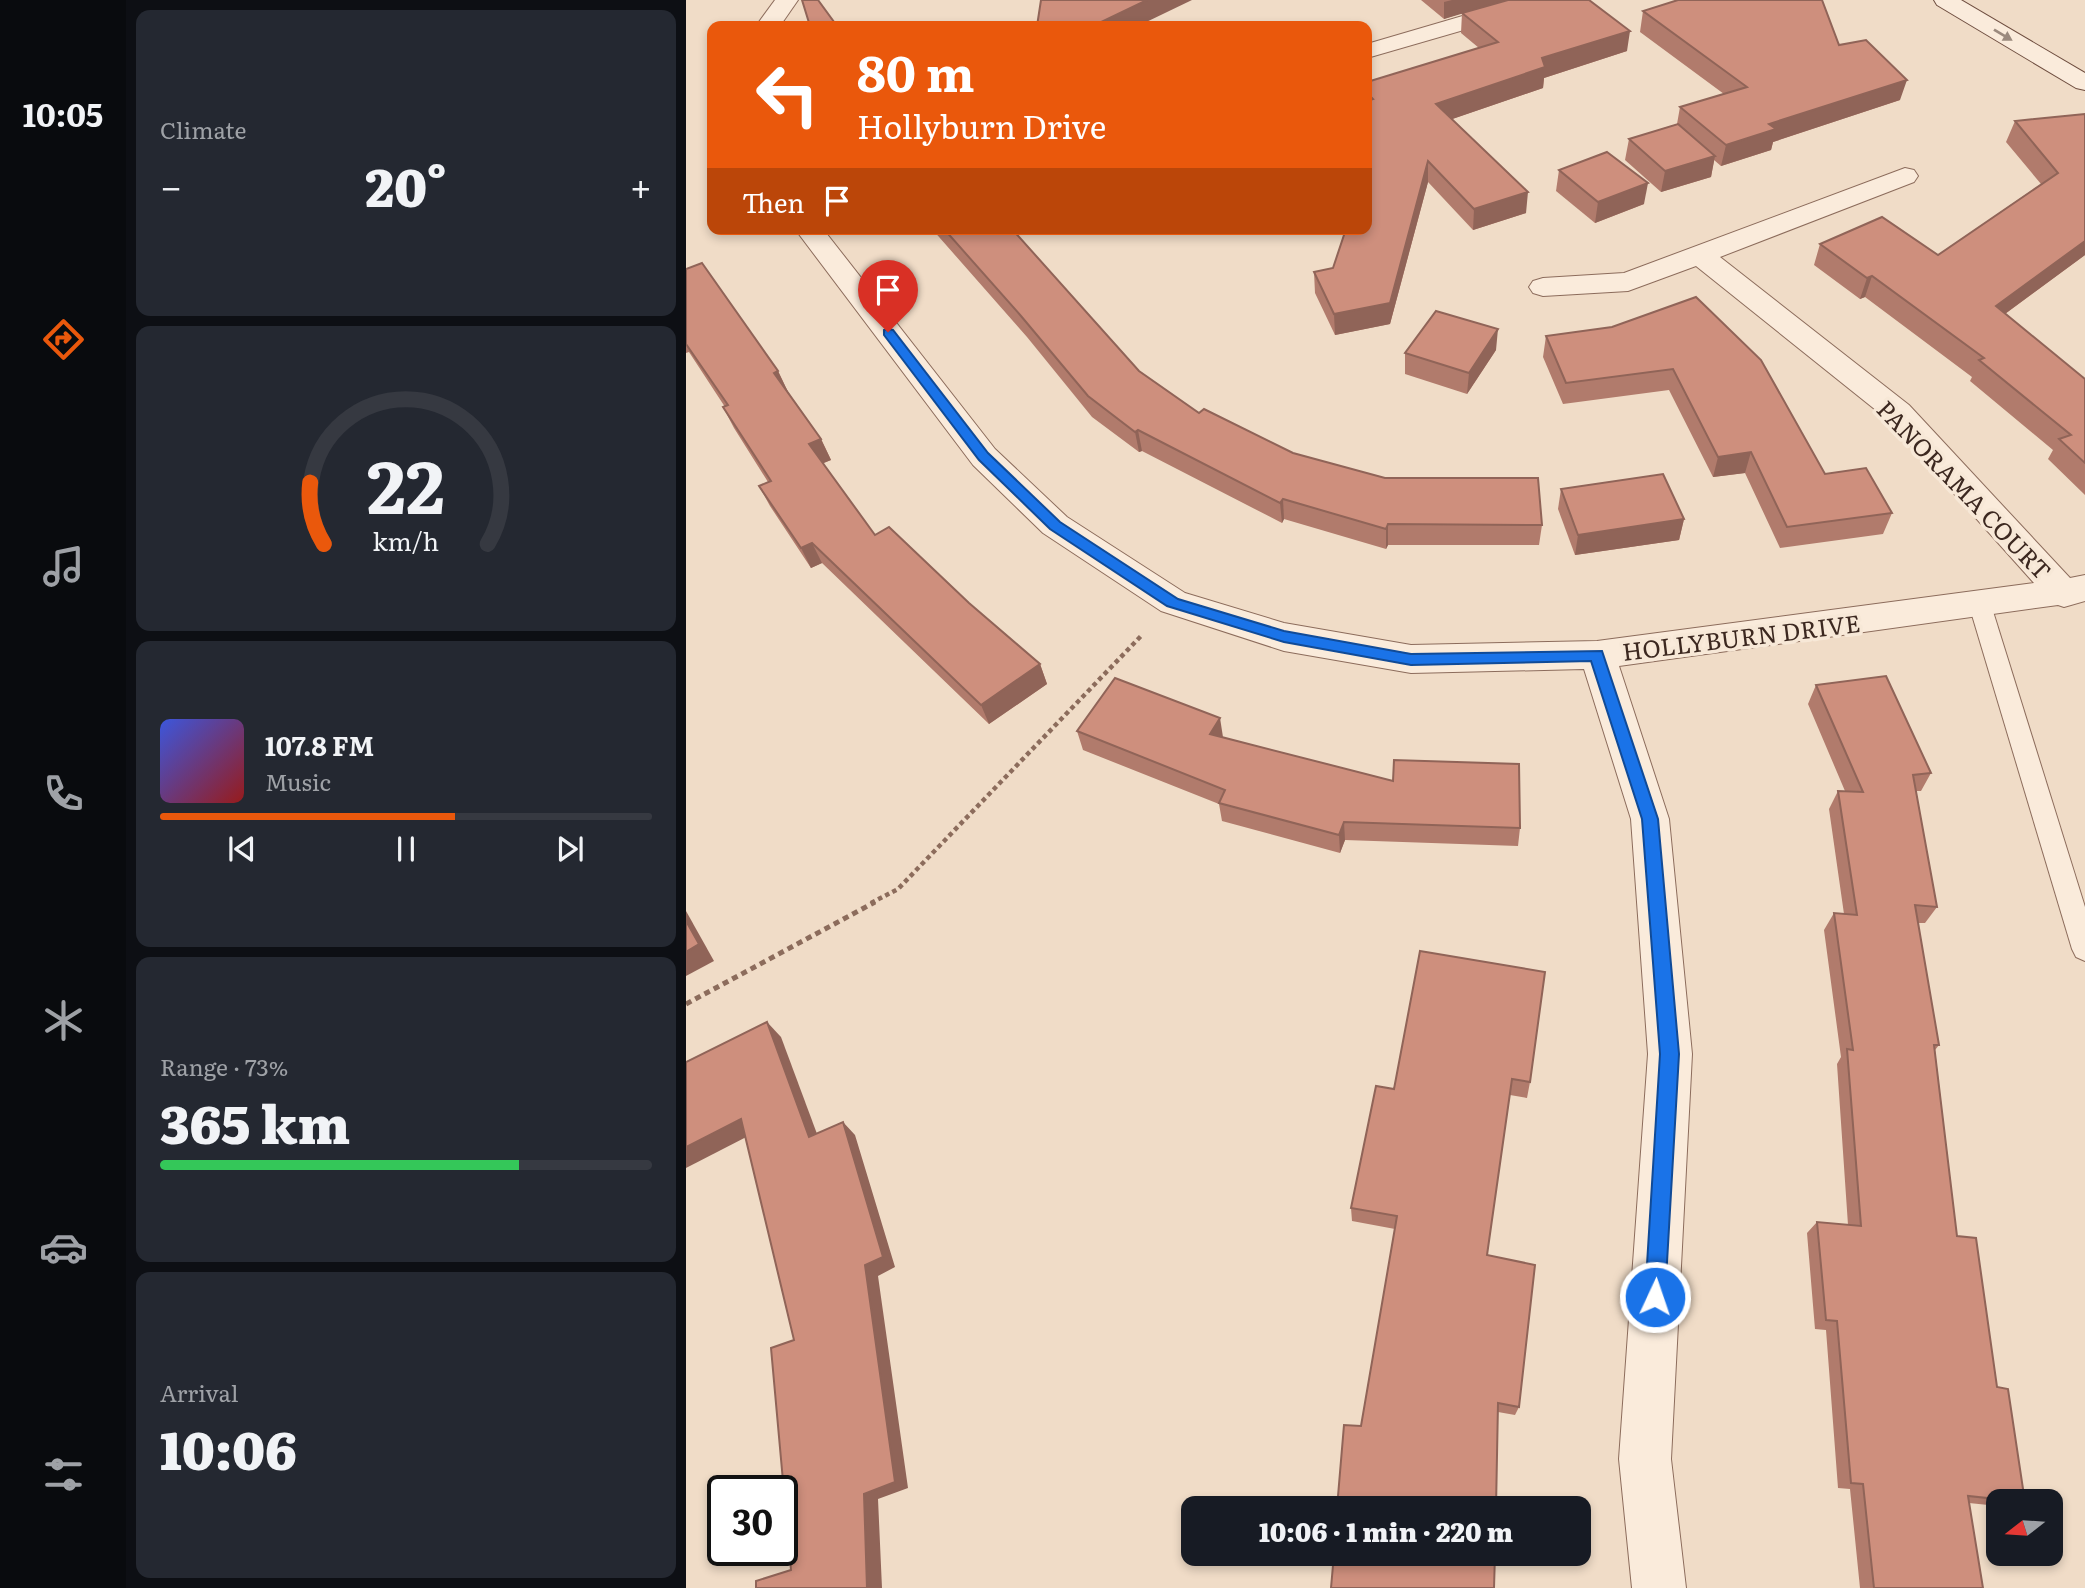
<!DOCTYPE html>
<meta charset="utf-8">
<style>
:root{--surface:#171b24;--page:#242831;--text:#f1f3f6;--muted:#9ea1a6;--line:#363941;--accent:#ea580c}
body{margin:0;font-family:Literata,serif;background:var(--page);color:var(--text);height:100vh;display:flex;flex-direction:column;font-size:26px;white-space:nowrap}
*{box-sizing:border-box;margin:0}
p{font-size:23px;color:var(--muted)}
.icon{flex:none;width:38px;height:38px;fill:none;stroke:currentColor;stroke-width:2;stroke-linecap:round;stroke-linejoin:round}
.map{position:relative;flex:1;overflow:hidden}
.side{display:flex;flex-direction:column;gap:10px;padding:10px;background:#0d0f14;width:560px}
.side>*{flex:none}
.banner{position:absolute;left:21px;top:21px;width:665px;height:214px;border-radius:14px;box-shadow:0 4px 10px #0003;background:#ea580c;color:#fff;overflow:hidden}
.needle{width:46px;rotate:253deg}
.fabs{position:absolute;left:1300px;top:1489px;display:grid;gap:14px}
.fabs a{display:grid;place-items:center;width:77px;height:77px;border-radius:14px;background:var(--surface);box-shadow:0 4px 10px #0003;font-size:35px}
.speed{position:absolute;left:21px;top:1475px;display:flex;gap:14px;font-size:35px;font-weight:700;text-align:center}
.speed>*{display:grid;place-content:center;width:91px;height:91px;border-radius:50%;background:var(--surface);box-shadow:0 4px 10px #0003;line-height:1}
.speed .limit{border:4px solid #111;border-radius:10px;background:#fff;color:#111}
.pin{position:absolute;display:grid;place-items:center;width:60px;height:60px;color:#fff;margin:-72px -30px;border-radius:50% 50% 50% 0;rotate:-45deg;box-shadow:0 0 7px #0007}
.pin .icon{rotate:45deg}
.me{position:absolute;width:77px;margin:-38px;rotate:3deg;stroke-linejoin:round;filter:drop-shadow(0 0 5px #0008)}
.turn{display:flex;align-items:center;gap:24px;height:147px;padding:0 35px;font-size:32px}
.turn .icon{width:91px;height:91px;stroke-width:2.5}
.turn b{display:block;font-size:49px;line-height:60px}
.then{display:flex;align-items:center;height:66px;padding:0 35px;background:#0003;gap:14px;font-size:26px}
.big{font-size:52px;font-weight:800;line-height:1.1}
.side .tile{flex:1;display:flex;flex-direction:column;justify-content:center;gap:10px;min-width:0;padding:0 24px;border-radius:14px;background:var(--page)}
.side .dial{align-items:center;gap:0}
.dial svg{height:182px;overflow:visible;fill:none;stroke:var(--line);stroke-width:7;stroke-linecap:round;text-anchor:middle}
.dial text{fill:var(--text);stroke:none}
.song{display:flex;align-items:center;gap:21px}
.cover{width:84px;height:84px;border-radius:10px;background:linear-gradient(135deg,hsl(230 70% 55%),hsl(0 70% 35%))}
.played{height:7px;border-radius:4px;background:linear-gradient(90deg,var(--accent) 60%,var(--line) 60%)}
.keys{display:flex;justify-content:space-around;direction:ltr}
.heat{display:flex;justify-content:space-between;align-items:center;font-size:38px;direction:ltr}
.charge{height:10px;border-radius:5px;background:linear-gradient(90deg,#34c759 73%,var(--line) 0)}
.trip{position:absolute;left:495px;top:1496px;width:410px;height:70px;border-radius:14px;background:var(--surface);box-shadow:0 4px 10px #0003;font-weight:800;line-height:70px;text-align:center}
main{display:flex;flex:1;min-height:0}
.dock{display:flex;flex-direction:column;width:126px;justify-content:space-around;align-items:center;background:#090b0e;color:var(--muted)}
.dock .icon{width:49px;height:49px}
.dock .current{color:var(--accent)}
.dock b{font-size:32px;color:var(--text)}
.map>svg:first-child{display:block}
</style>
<main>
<nav class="dock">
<b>10:05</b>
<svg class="icon current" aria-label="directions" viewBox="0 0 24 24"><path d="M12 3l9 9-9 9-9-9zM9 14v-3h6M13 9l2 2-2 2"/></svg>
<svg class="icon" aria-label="music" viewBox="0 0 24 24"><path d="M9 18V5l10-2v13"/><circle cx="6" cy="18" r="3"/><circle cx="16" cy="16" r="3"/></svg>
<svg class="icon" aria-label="phone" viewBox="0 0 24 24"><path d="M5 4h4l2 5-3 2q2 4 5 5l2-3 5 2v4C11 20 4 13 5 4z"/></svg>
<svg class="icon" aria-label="climate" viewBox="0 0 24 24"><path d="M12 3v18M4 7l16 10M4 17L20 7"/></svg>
<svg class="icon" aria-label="car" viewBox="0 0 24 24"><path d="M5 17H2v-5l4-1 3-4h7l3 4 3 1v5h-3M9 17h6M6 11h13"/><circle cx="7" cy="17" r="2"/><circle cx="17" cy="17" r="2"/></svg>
<svg class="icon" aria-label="filters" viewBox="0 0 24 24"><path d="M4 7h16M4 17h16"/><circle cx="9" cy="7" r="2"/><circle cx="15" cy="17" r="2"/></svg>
</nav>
<section class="side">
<div class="tile"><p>Climate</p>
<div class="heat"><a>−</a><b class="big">20°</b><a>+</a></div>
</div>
<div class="tile dial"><svg viewBox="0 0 100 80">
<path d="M14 69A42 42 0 1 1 86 69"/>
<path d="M14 69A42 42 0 0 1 8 42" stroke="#ea580c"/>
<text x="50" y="56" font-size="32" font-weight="700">22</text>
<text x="50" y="72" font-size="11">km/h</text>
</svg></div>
<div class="tile">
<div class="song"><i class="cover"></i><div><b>107.8 FM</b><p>Music</p></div></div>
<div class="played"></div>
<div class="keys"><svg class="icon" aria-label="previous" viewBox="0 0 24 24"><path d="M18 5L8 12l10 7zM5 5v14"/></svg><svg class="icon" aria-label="pause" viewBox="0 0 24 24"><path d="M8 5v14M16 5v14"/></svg><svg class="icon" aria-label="next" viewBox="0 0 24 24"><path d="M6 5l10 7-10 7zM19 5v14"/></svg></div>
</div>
<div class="tile"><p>Range · 73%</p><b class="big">365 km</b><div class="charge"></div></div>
<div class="tile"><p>Arrival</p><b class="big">10:06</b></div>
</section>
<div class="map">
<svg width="1399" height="1588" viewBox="0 0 1399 1588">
<rect width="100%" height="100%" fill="#f0dcc7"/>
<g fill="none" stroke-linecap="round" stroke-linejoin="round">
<defs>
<polygon id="service" points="1294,597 1302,599 1305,605 1399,907 1399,961 1390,957 1386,949 1283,605 1286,599"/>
<g id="minor">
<polygon points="89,0 112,0 94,26 70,26"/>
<polygon points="831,0 867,0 864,5 681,58 681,44"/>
<polygon points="1219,168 1228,170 1232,176 1228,182 1034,257 1223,405 1384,578 1399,575 1399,601 1378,607 1372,605 933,666 983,819 1006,1054 985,1459 1000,1588 946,1588 933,1459 962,1054 945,819 898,669 725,673 598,651 475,611 357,533 287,465 109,229 137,229 309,449 381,517 499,593 598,623 725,645 911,641 1348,583 1201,419 1010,266 942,291 857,296 847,293 843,287 847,281 857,278 938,273"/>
</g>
<polygon id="secondary" points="1248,0 1275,0 1399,73 1399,90 1390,88 1251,5"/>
</defs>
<use href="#service" stroke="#8c6c5c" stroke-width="2"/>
<use href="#minor" stroke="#8c6c5c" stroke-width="2"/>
<use href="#secondary" stroke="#6e4d3f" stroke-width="2"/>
<polyline stroke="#8c6c5c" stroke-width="4.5" stroke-dasharray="4.5 3.5" stroke-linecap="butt" points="185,903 212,889 456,635"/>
<polyline stroke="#8c6c5c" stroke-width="5" stroke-dasharray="6 4.5" stroke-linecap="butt" points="0,1004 189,902"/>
<use href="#service" fill="#faebdb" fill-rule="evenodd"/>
<use href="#minor" fill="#faebdb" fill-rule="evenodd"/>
<use href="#secondary" fill="#faebdb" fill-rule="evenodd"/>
</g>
<g fill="#b17b6c">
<polygon points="735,0 903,0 941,51 858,78 857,88 766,119 840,213 787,230 742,182 704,324 649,335 629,293 628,272 647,268 681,229 681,82 793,48 775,33 776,13 758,19"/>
<polygon points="957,11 1153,45 1214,100 1087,142 1085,150 1035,166 1028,160 1025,177 975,192 939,160 943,139 991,124 994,107 1038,94 954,32"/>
<polygon points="1399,114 1399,255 1319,314 1399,379 1399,495 1362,459 1367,450 1284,381 1286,377 1179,297 1174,299 1128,265 1134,244 1252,255 1355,184 1320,142 1329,121"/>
<polygon points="873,170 958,204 909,223 870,191"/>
<polygon points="246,229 326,229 453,371 513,413 607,453 856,525 853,545 702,545 700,549 598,519 596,523 456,451 453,452 406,417 341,337"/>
<polygon points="0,269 92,371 102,392 135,439 145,460 137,463 189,535 283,603 354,664 361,684 303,724 136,563 125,568 84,506 73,486 82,482 48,428 37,407 39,407 3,352 0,353"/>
<polygon points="926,327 1139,474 1206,513 1197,534 1094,548 1059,473 1027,477 983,390 877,404 857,357 860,336"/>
<polygon points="810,350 781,394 719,374 719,353"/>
<polygon points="875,489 998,519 993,540 889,555 872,509"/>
<polygon points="1130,685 1245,773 1235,791 1230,791 1251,907 1239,923 1232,923 1253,1045 1249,1050 1271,1236 1311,1387 1339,1502 1312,1502 1312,1506 1283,1503 1297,1588 1174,1588 1164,1489 1152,1488 1140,1330 1129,1329 1121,1233 1131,1222 1162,1225 1151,1064 1155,1057 1138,930 1148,913 1158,914 1143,809 1152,791 1159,791 1122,704"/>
<polygon points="391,731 537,737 834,828 832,846 659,840 654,853 536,821 533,804 397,750"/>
<polygon points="734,951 844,1082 841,1098 824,1095 801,1255 833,1407 829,1415 812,1412 675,1426 709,1229 666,1221 665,1208 708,1089"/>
</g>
<g fill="#906458">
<polygon points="461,0 506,0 452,26 407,26"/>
<polygon points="766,0 822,0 758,19 758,2"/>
<polygon points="944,31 941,51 858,78 857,88 749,125 750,104 856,58"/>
<polygon points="1221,80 1214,100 1087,142 1085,150 1035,166 1040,145 1083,124"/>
<polygon points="1029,156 1025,177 975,192 979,171"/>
<polygon points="742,161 742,182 704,324 649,335 648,314"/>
<polygon points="962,183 958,204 909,223 912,202"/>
<polygon points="842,192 840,213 787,230 788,209"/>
<polygon points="1399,241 1399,255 1301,327 1310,306"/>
<polygon points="1186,276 1179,297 1174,299 1181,278"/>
<polygon points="812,329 810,350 781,394 783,373"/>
<polygon points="92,371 102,392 88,373"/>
<polygon points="452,430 456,451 453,452 449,432"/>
<polygon points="135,439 145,460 133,465 123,444"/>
<polygon points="1065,452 1059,473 1027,477 1032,457"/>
<polygon points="597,499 598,519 596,523 594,503"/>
<polygon points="998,519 993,540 889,555 892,535"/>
<polygon points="702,524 702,545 700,549 700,529"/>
<polygon points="126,543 136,563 125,568 115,548"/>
<polygon points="354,664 361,684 303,724 295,705"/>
<polygon points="534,718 537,737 524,734"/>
<polygon points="658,822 659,840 654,853 653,835"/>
<polygon points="0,911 28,961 0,976"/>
<polygon points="81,1022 95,1037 137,1150 123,1137"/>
<polygon points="55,1119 70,1132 0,1168 0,1147"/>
<polygon points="157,1122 169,1135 209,1267 192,1276 222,1488 192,1499 196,1588 181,1588 178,1494 179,1265"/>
</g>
<g fill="#ce8f7d" stroke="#906458" stroke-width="2">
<polygon points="116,0 132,0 151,26 124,26"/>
<polygon points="355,0 461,0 407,26 351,26"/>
<polygon points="822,0 903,0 944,31 856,58 859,67 750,104 842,192 788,209 742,161 704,303 648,314 628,272 647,268 660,229 681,229 681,101 687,99 681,93 681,82 812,42 776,13"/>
<polygon points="992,0 1136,0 1153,45 1180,40 1221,80 1083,124 1090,129 1040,145 994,107 1061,87 957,11"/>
<polygon points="1399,114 1399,241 1310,306 1399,379 1399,463 1373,439 1385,435 1293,360 1298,358 1186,276 1181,278 1134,244 1196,217 1252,255 1372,173 1329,121"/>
<polygon points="992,124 1029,156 979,171 943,139"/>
<polygon points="921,152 962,183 912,202 873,170"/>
<polygon points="258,229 326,229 453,371 513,413 518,409 607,453 699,478 852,478 856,525 702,524 700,529 597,499 594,503 452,430 449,432 402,396 335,316"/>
<polygon points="16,263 92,371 88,373 135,439 123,444 189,535 203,527 283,603 354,664 295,705 126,543 115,548 73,486 85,481 37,407 42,405 0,344 0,269"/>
<polygon points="1010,297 1075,360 1139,474 1180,468 1206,513 1101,527 1065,452 1032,457 987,369 880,383 860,336 926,327"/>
<polygon points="750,311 812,329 783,373 719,353"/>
<polygon points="977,474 998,519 892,535 875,489"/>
<polygon points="1200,676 1245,773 1227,775 1251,907 1229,905 1253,1045 1248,1045 1271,1236 1290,1238 1311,1387 1322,1389 1339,1502 1282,1496 1297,1588 1188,1588 1177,1484 1165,1483 1151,1321 1140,1320 1131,1222 1175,1226 1161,1049 1167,1050 1148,913 1171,915 1152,791 1177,792 1130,685"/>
<polygon points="429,678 534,718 524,734 707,781 708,760 833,764 834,828 658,822 653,835 533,803 539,790 391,731"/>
<polygon points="0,921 13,944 0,952"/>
<polygon points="734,951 859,972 844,1082 826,1079 801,1255 849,1265 833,1407 812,1403 810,1508 651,1508 658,1425 675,1426 711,1216 665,1208 690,1086 708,1089"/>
<polygon points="81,1022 123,1137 157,1122 197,1257 179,1265 209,1482 178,1494 181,1588 70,1588 70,1581 105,1570 85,1348 108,1340 55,1119 0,1147 0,1062"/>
<polygon points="648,1554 809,1554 808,1588 645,1588"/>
</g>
<defs><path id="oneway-solid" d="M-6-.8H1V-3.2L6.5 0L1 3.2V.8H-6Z" transform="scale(1.75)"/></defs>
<use fill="#9b8a7e" href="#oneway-solid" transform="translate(1317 35) rotate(31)"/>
<polygon fill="#1a73e8" stroke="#114b97" stroke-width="2" points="202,329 207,330 302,453 374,522 492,599 598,631 725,654 916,651 972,819 993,1054 979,1297 976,1304 969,1307 962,1304 959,1297 974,1054 956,819 905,661 725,665 598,642 481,606 364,529 293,460 198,335 198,330"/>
<g text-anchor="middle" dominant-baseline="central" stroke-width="7" stroke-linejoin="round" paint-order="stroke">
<g font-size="24" fill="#3c2820" stroke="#f7e8d7">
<text transform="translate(1279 489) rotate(46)">PANORAMA COURT</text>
<text transform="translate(1055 636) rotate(-7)">HOLLYBURN DRIVE</text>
</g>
</g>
</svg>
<div class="fabs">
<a><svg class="needle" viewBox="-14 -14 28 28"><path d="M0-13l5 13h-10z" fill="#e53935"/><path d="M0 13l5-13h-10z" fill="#9ea1a6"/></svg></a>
</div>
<div class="speed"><div class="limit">30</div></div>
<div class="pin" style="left:202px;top:332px;background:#d93025"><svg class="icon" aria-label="arrive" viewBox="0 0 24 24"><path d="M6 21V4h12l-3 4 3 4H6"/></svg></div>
<svg class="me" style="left:969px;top:1297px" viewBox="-20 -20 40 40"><circle r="17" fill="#1a73e8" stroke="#fff" stroke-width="3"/><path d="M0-11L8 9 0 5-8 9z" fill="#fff"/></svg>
<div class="trip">10:06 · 1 min · 220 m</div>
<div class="banner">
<div class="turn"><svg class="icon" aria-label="left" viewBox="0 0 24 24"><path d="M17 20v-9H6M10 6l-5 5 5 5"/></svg><div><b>80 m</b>Hollyburn Drive</div></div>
<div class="then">Then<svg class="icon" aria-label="arrive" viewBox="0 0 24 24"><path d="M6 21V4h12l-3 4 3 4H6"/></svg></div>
</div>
</div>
</main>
